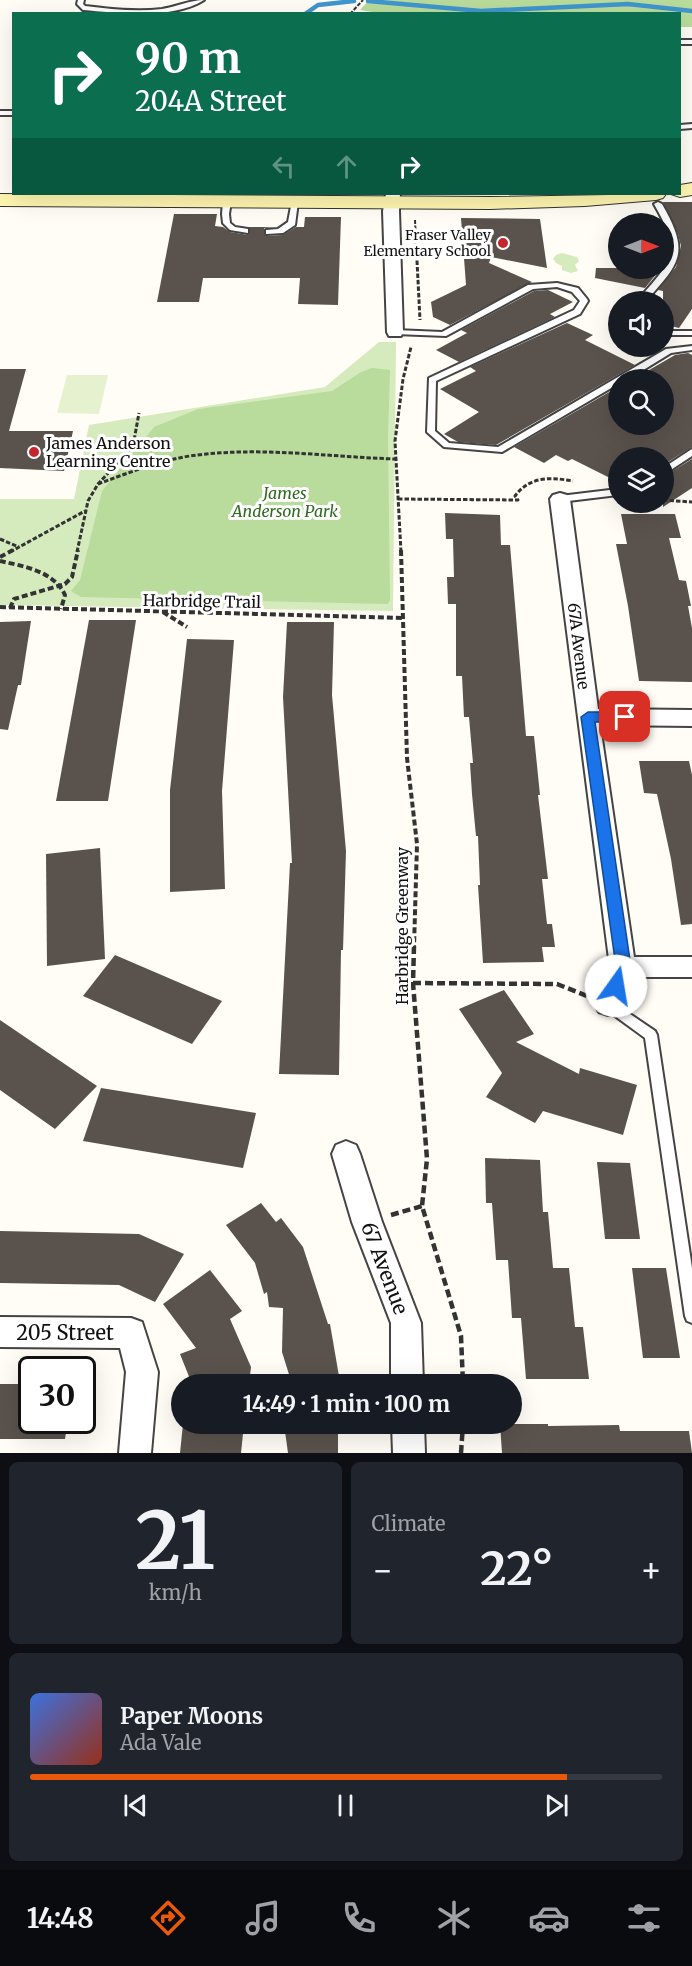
<!DOCTYPE html>
<meta charset="utf-8">
<style>
:root{--surface:#171b24;--page:#20242c;--text:#f1f3f6;--muted:#9ea1a6;--line:#363941;--accent:#ea580c}
body{margin:0;font-family:Merriweather,serif;background:var(--page);color:var(--text);height:100vh;display:flex;flex-direction:column;font-size:22px;white-space:nowrap}
*{box-sizing:border-box;margin:0}
p{font-size:20px;color:var(--muted)}
.icon{flex:none;width:33px;height:33px;fill:none;stroke:currentColor;stroke-width:2;stroke-linecap:round;stroke-linejoin:round}
.map{position:relative;height:1453px;overflow:hidden}
.drawer{display:flex;flex-direction:column;gap:9px;padding:9px;background:#0d0f14;flex:1}
.drawer>*{flex:none}
.banner{position:absolute;left:12px;top:12px;width:669px;height:183px;border-radius:0px;box-shadow:0 6px 24px #0002;background:#0b6e4f;color:#fff;overflow:hidden}
.needle{width:39px;rotate:90deg}
.buttons{position:absolute;left:608px;top:213px;display:grid;gap:12px}
.buttons a{display:grid;place-items:center;width:66px;height:66px;border-radius:50%;background:var(--surface);box-shadow:0 6px 24px #0002;font-size:30px}
.speed{position:absolute;left:18px;top:1356px;display:flex;gap:12px;font-size:30px;font-weight:700;text-align:center}
.speed>*{display:grid;place-content:center;width:78px;height:78px;border-radius:50%;background:var(--surface);box-shadow:0 6px 24px #0002;line-height:1}
.speed .limit{border:3px solid #111;border-radius:9px;background:#fff;color:#111}
.pin{position:absolute;display:grid;place-items:center;width:51px;height:51px;color:#fff;margin:-26px;border-radius:12px;box-shadow:0 3px 9px #0006}
.me{position:absolute;width:66px;margin:-33px;rotate:13deg;stroke-linejoin:round;filter:drop-shadow(0 0 4px #0008)}
.turn{display:flex;align-items:center;gap:21px;height:126px;padding:0 24px;font-size:27px}
.turn .icon{width:78px;height:78px;stroke-width:2.5}
.turn b{display:block;font-size:42px;line-height:51px}
.lanes{display:flex;align-items:center;height:57px;padding:0 24px;background:#0003;justify-content:center;gap:30px;direction:ltr}
.lanes .off{opacity:.35}
.big{font-size:45px;font-weight:700;line-height:1.1}
.drawer .widget{flex:1;display:flex;flex-direction:column;justify-content:center;gap:9px;min-width:0;padding:0 21px;border-radius:9px;background:var(--page)}
.drawer .dial{align-items:center;gap:0}
.dial b{font-size:78px;line-height:1}
.song{display:flex;align-items:center;gap:18px}
.cover{width:72px;height:72px;border-radius:9px;background:linear-gradient(135deg,hsl(220 70% 55%),hsl(10 70% 35%))}
.played{height:6px;border-radius:3px;background:linear-gradient(90deg,var(--accent) 85%,var(--line) 85%)}
.keys{display:flex;justify-content:space-around;direction:ltr}
.heat{display:flex;justify-content:space-between;align-items:center;font-size:33px;direction:ltr}
.drawer .tiles{flex:1;display:grid;gap:9px;grid-template-columns:1fr 1fr}
.widget:last-child{grid-column:span 2}
.trip{position:absolute;left:171px;top:1374px;width:351px;height:60px;border-radius:30px;background:var(--surface);box-shadow:0 6px 24px #0002;font-weight:700;line-height:60px;text-align:center}
.tabs{display:flex;height:96px;justify-content:space-around;align-items:center;background:#090b0e;color:var(--muted)}
.tabs .icon{width:42px;height:42px}
.tabs .on{color:var(--accent)}
.tabs b{font-size:27px;color:var(--text)}
.map>svg:first-child{display:block}
</style>
<div class="map">
<svg width="692" height="1453" viewBox="0 0 692 1453">
<rect width="100%" height="100%" fill="#fffdf5"/>
<g fill="#d5ebbd">
<polygon points="562,253 577,257 579,261 575,265 578,271 571,273 562,270 562,266 556,263 553,259 556,255"/>
<polygon points="379,342 396,342 393,611 0,605 0,499 74,499 89,425 325,387"/>
</g>
<g fill="#b9dc9c">
<polygon points="369,0 692,0 692,27 680,27 680,14 385,14 360,10"/>
<polygon points="372,368 390,370 388,436 390,600 388,604 81,597 71,591 80,580 102,491 154,427 198,409 332,391 361,372"/>
</g>
<polygon fill="#e6f2cf" points="67,375 108,375 99,414 57,413"/>
<g fill="none" stroke-linecap="round" stroke-linejoin="round">
<g stroke="#3f96cf" stroke-width="4.5">
<polyline points="368,1 481,11 628,4 692,11"/>
<polyline points="305,14 318,5 354,1"/>
</g>
</g>
<g fill="#5a524d">
<polygon points="663,202 692,202 692,309 679,328 663,324 663,291 658,290 676,267 681,246 678,234"/>
<polygon points="174,214 217,214 215,226 223,227 230,232 248,235 250,233 248,227 276,227 264,228 264,234 266,236 283,235 296,227 304,227 305,217 341,217 338,305 298,304 300,278 203,278 199,302 157,302"/>
<polygon points="461,218 540,219 547,268 491,257 489,263 532,282 450,325 433,317 431,302 466,285"/>
<polygon points="596,268 661,268 645,288 595,278"/>
<polygon points="548,290 573,302 550,314 555,317 459,362 436,350 467,333 461,330 534,291"/>
<polygon points="567,323 593,335 585,340 635,365 496,445 458,442 444,434 479,412 440,389 476,371 470,367"/>
<polygon points="688,353 692,355 692,447 663,465 663,458 618,458 618,482 572,459 568,461 556,455 544,463 514,447 618,387 618,424 663,424 663,380 632,380 675,355"/>
<polygon points="0,369 26,369 9,431 73,431 64,471 0,468"/>
<polygon points="692,459 692,488 663,507 663,477"/>
<polygon points="445,513 500,515 501,545 510,545 526,736 534,736 540,795 538,795 548,879 542,879 547,924 552,924 555,947 542,947 544,962 483,963 478,885 480,885 478,836 476,836 472,794 470,763 473,763 469,717 464,717 462,676 456,676 456,604 448,604 447,577 454,577 453,539 446,539"/>
<polygon points="621,514 675,514 681,538 669,538 679,580 686,581 691,606 688,606 692,628 692,682 639,681 628,606 616,544 627,544"/>
<polygon points="89,620 136,620 108,801 56,801"/>
<polygon points="31,621 21,685 18,685 8,730 0,729 0,622"/>
<polygon points="287,622 334,622 332,695 346,851 343,950 341,950 339,1075 279,1074 290,863 292,863 283,697"/>
<polygon points="187,639 234,640 222,791 225,889 170,892 170,790"/>
<polygon points="639,761 689,761 692,775 692,924 681,925 671,859 657,794 644,793"/>
<polygon points="100,848 105,959 47,966 46,854"/>
<polygon points="115,955 222,1001 192,1044 83,996"/>
<polygon points="504,990 534,1034 516,1042 579,1074 580,1068 637,1085 623,1135 543,1111 535,1123 486,1097 502,1073 459,1009"/>
<polygon points="0,1020 97,1086 55,1129 0,1090"/>
<polygon points="101,1088 256,1113 243,1168 83,1141"/>
<polygon points="485,1158 540,1160 543,1212 548,1212 553,1268 569,1268 575,1327 583,1327 589,1379 526,1379 521,1318 512,1318 508,1260 496,1260 492,1203 486,1203"/>
<polygon points="597,1162 630,1163 640,1239 605,1239"/>
<polygon points="261,1203 276,1222 281,1218 303,1247 328,1324 330,1324 340,1382 292,1384 282,1352 283,1308 269,1307 267,1292 264,1294 255,1263 226,1225"/>
<polygon points="0,1231 139,1234 184,1254 155,1302 119,1285 0,1283"/>
<polygon points="632,1268 666,1268 680,1358 643,1358"/>
<polygon points="210,1270 242,1311 230,1319 251,1367 249,1384 192,1384 180,1354 196,1348 163,1304"/>
<polygon points="0,1384 32,1384 32,1420 68,1420 65,1439 0,1439"/>
<polygon points="183,1424 244,1424 241,1453 180,1453"/>
<polygon points="284,1424 338,1424 338,1453 288,1453"/>
<polygon points="500,1424 548,1424 548,1426 619,1425 620,1431 689,1431 692,1453 502,1453"/>
</g>
<g fill="none" stroke-linecap="round" stroke-linejoin="round">
<defs>
<g id="service">
<path d="M78,0H84L83,4L85,6C110,9 136,12 162,9C176,7 190,0 204,0C172,20 119,13 83,10L77,4Z"/>
<rect x="680" y="40" width="12" height="4"/>
<rect x="0" y="111" width="14" height="4"/>
<polygon points="692,124 692,128 680,129 680,125"/>
<polygon points="227,199 231,201 229,214 230,223 235,227 248,229 248,233 230,230 223,223 222,214 223,201"/>
<polygon points="292,201 298,202 295,225 283,233 266,234 266,230 278,229 288,222"/>
<path d="M658,202L662,204C690,253 681,262 645,302H636C671,261 684,256 654,204Z"/>
<polygon points="557,283 578,288 587,299 588,301 580,314 436,381 435,431 449,443 498,447 666,349 692,346 692,350 671,353 627,380 618,380 618,384 502,452 444,447 427,432 429,378 574,310 580,301 572,292 557,287 533,289 446,336 395,334 391,332 395,330 442,332 528,285"/>
<rect x="663" y="331" width="29" height="4"/>
<polygon points="692,449 692,456 663,475 663,468"/>
<polygon points="618,489 618,495 560,502 556,499 560,496"/>
<polygon points="608,999 655,1031 657,1035 692,1268 692,1323 687,1321 685,1316 645,1038 604,1008 602,1004 604,1000"/>
</g>
<g id="minor">
<polygon points="386,194 400,194 399,211 403,332 401,336 389,336 387,332 383,211"/>
<polygon points="560,493 567,495 570,499 598,709 692,710 692,726 600,725 634,957 692,957 692,977 632,977 617,1012 608,1015 599,1012 595,1004 610,967 550,499 553,495"/>
<polygon points="346,1141 356,1145 360,1154 382,1222 421,1323 423,1384 391,1384 391,1323 352,1222 332,1154 336,1145"/>
<polygon points="0,1317 131,1318 142,1322 158,1372 151,1453 119,1453 126,1372 120,1348 0,1347"/>
<polygon points="392,1424 424,1424 425,1453 393,1453"/>
</g>
<g id="secondary">
<polygon points="692,183 692,195 680,197 671,194 680,194 680,185"/>
<polygon points="0,194 490,197 666,194 663,198 656,200 585,206 490,209 0,206"/>
</g>
</defs>
<use href="#service" stroke="#444" stroke-width="4"/>
<use href="#minor" stroke="#444" stroke-width="4"/>
<use href="#secondary" stroke="#333" stroke-width="2"/>
<g stroke="#333" stroke-width="2" stroke-dasharray="4 1.5" stroke-linecap="butt">
<polyline points="350,14 363,0"/>
<polyline points="415,220 416,242"/>
</g>
<g stroke="#333" stroke-width="3" stroke-dasharray="4.5 2" stroke-linecap="butt">
<polyline points="416,241 420,320"/>
<path d="M98,484C128,473 158,461 190,456C258,446 328,457 396,459"/>
<path d="M398,499L518,500L515,496C530,476 550,477 573,481"/>
<polyline points="663,500 692,502"/>
<polyline points="0,539 19,547"/>
<polyline points="10,552 85,511"/>
<polyline points="77,552 88,501 98,484 133,446 139,413"/>
<polyline points="401,552 395,441 403,379 411,347"/>
</g>
<g stroke="#333" stroke-width="4" stroke-dasharray="6 3" stroke-linecap="butt">
<polyline points="401,550 407,758 417,844 414,947"/>
<polyline points="0,557 13,550"/>
<path d="M0,561C23,566 54,571 65,595L61,609"/>
<polyline points="0,607 404,618"/>
<polyline points="10,608 14,599 65,584 72,577 78,550"/>
<polyline points="163,612 187,627"/>
</g>
<g stroke="#333" stroke-width="4.5" stroke-dasharray="8 4" stroke-linecap="butt">
<polyline points="414,946 413,983 427,1159 422,1206 461,1336 463,1384"/>
<polyline points="413,983 557,984 587,996"/>
<polyline points="391,1215 422,1206"/>
<polyline points="461,1453 463,1424"/>
</g>
<use href="#service" fill="#fff" fill-rule="evenodd"/>
<use href="#minor" fill="#fff" fill-rule="evenodd"/>
<use href="#secondary" fill="#fff6b0" fill-rule="evenodd"/>
</g>
<polygon fill="#1a73e8" stroke="#114b97" stroke-width="1.5" points="588,712 625,712 632,717 625,722 595,722 631,967 621,990 616,992 610,990 608,986 616,967 581,717"/>
<g fill="#c4262e" stroke="#fff" stroke-width="2">
<circle cx="503" cy="243" r="6"/>
<circle cx="34" cy="452" r="6"/>
</g>
<g text-anchor="middle" dominant-baseline="central" stroke-width="6" stroke-linejoin="round" paint-order="stroke">
<g font-size="14" fill="#111" stroke="#fff" text-anchor="end">
<text x="491" y="235">Fraser Valley<tspan x="491" dy="16">Elementary School</tspan></text>
</g>
<g font-size="16" fill="#111" stroke="#fff" text-anchor="start">
<text x="46" y="443">James Anderson<tspan x="46" dy="18">Learning Centre</tspan></text>
</g>
<g font-size="16" font-style="italic" fill="#2f6b1f" stroke="#fff">
<text x="285" y="493">James<tspan x="285" dy="18">Anderson Park</tspan></text>
</g>
<g font-size="16" fill="#111" stroke="#fff">
<text transform="translate(202 601) rotate(1)">Harbridge Trail</text>
<text transform="translate(579 646) rotate(83)">67A Avenue</text>
<text transform="translate(402 926) rotate(-90)">Harbridge Greenway</text>
</g>
<g font-size="20" fill="#111" stroke="#fff">
<text transform="translate(385 1268) rotate(69)">67 Avenue</text>
<text x="65" y="1332">205 Street</text>
</g>
</g>
</svg>
<div class="buttons">
<a><svg class="needle" viewBox="-14 -14 28 28"><path d="M0-13l5 13h-10z" fill="#e53935"/><path d="M0 13l5-13h-10z" fill="#9ea1a6"/></svg></a>
<a><svg class="icon" aria-label="sound" viewBox="0 0 24 24"><path d="M4 9h4l5-4v14l-5-4H4zM17 9q2 3 0 6"/></svg></a>
<a><svg class="icon" aria-label="search" viewBox="0 0 24 24"><circle cx="10" cy="10" r="6"/><path d="M15 15l6 6"/></svg></a>
<a><svg class="icon" aria-label="layers" viewBox="0 0 24 24"><path d="M12 4l9 5-9 5-9-5zM3 14l9 5 9-5"/></svg></a>
</div>
<div class="speed"><div class="limit">30</div></div>
<div class="pin" style="left:625px;top:717px;background:#d93025"><svg class="icon" aria-label="arrive" viewBox="0 0 24 24"><path d="M6 21V4h12l-3 4 3 4H6"/></svg></div>
<svg class="me" style="left:616px;top:986px" viewBox="-20 -20 40 40"><circle r="19" fill="#fff"/><path d="M0-13L10 11 0 6-10 11z" fill="#1a73e8"/></svg>
<div class="trip">14:49 · 1 min · 100 m</div>
<div class="banner">
<div class="turn"><svg class="icon" aria-label="right" viewBox="0 0 24 24"><path d="M7 20v-9h11M14 6l5 5-5 5"/></svg><div><b>90 m</b>204A Street</div></div>
<div class="lanes"><svg class="icon off" aria-label="left" viewBox="0 0 24 24"><path d="M17 20v-9H6M10 6l-5 5 5 5"/></svg><svg class="icon off" aria-label="ahead" viewBox="0 0 24 24"><path d="M12 20V5M6 11l6-6 6 6"/></svg><svg class="icon" aria-label="right" viewBox="0 0 24 24"><path d="M7 20v-9h11M14 6l5 5-5 5"/></svg></div>
</div>
</div>
<section class="drawer">
<div class="tiles">
<div class="widget dial"><b>21</b><p>km/h</p></div>
<div class="widget"><p>Climate</p>
<div class="heat"><a>−</a><b class="big">22°</b><a>+</a></div>
</div>
<div class="widget">
<div class="song"><i class="cover"></i><div><b>Paper Moons</b><p>Ada Vale</p></div></div>
<div class="played"></div>
<div class="keys"><svg class="icon" aria-label="previous" viewBox="0 0 24 24"><path d="M18 5L8 12l10 7zM5 5v14"/></svg><svg class="icon" aria-label="pause" viewBox="0 0 24 24"><path d="M8 5v14M16 5v14"/></svg><svg class="icon" aria-label="next" viewBox="0 0 24 24"><path d="M6 5l10 7-10 7zM19 5v14"/></svg></div>
</div>
</div>
</section>
<nav class="tabs">
<b>14:48</b>
<svg class="icon on" aria-label="directions" viewBox="0 0 24 24"><path d="M12 3l9 9-9 9-9-9zM9 14v-3h6M13 9l2 2-2 2"/></svg>
<svg class="icon" aria-label="music" viewBox="0 0 24 24"><path d="M9 18V5l10-2v13"/><circle cx="6" cy="18" r="3"/><circle cx="16" cy="16" r="3"/></svg>
<svg class="icon" aria-label="phone" viewBox="0 0 24 24"><path d="M5 4h4l2 5-3 2q2 4 5 5l2-3 5 2v4C11 20 4 13 5 4z"/></svg>
<svg class="icon" aria-label="climate" viewBox="0 0 24 24"><path d="M12 3v18M4 7l16 10M4 17L20 7"/></svg>
<svg class="icon" aria-label="car" viewBox="0 0 24 24"><path d="M5 17H2v-5l4-1 3-4h7l3 4 3 1v5h-3M9 17h6M6 11h13"/><circle cx="7" cy="17" r="2"/><circle cx="17" cy="17" r="2"/></svg>
<svg class="icon" aria-label="filters" viewBox="0 0 24 24"><path d="M4 7h16M4 17h16"/><circle cx="9" cy="7" r="2"/><circle cx="15" cy="17" r="2"/></svg>
</nav>
